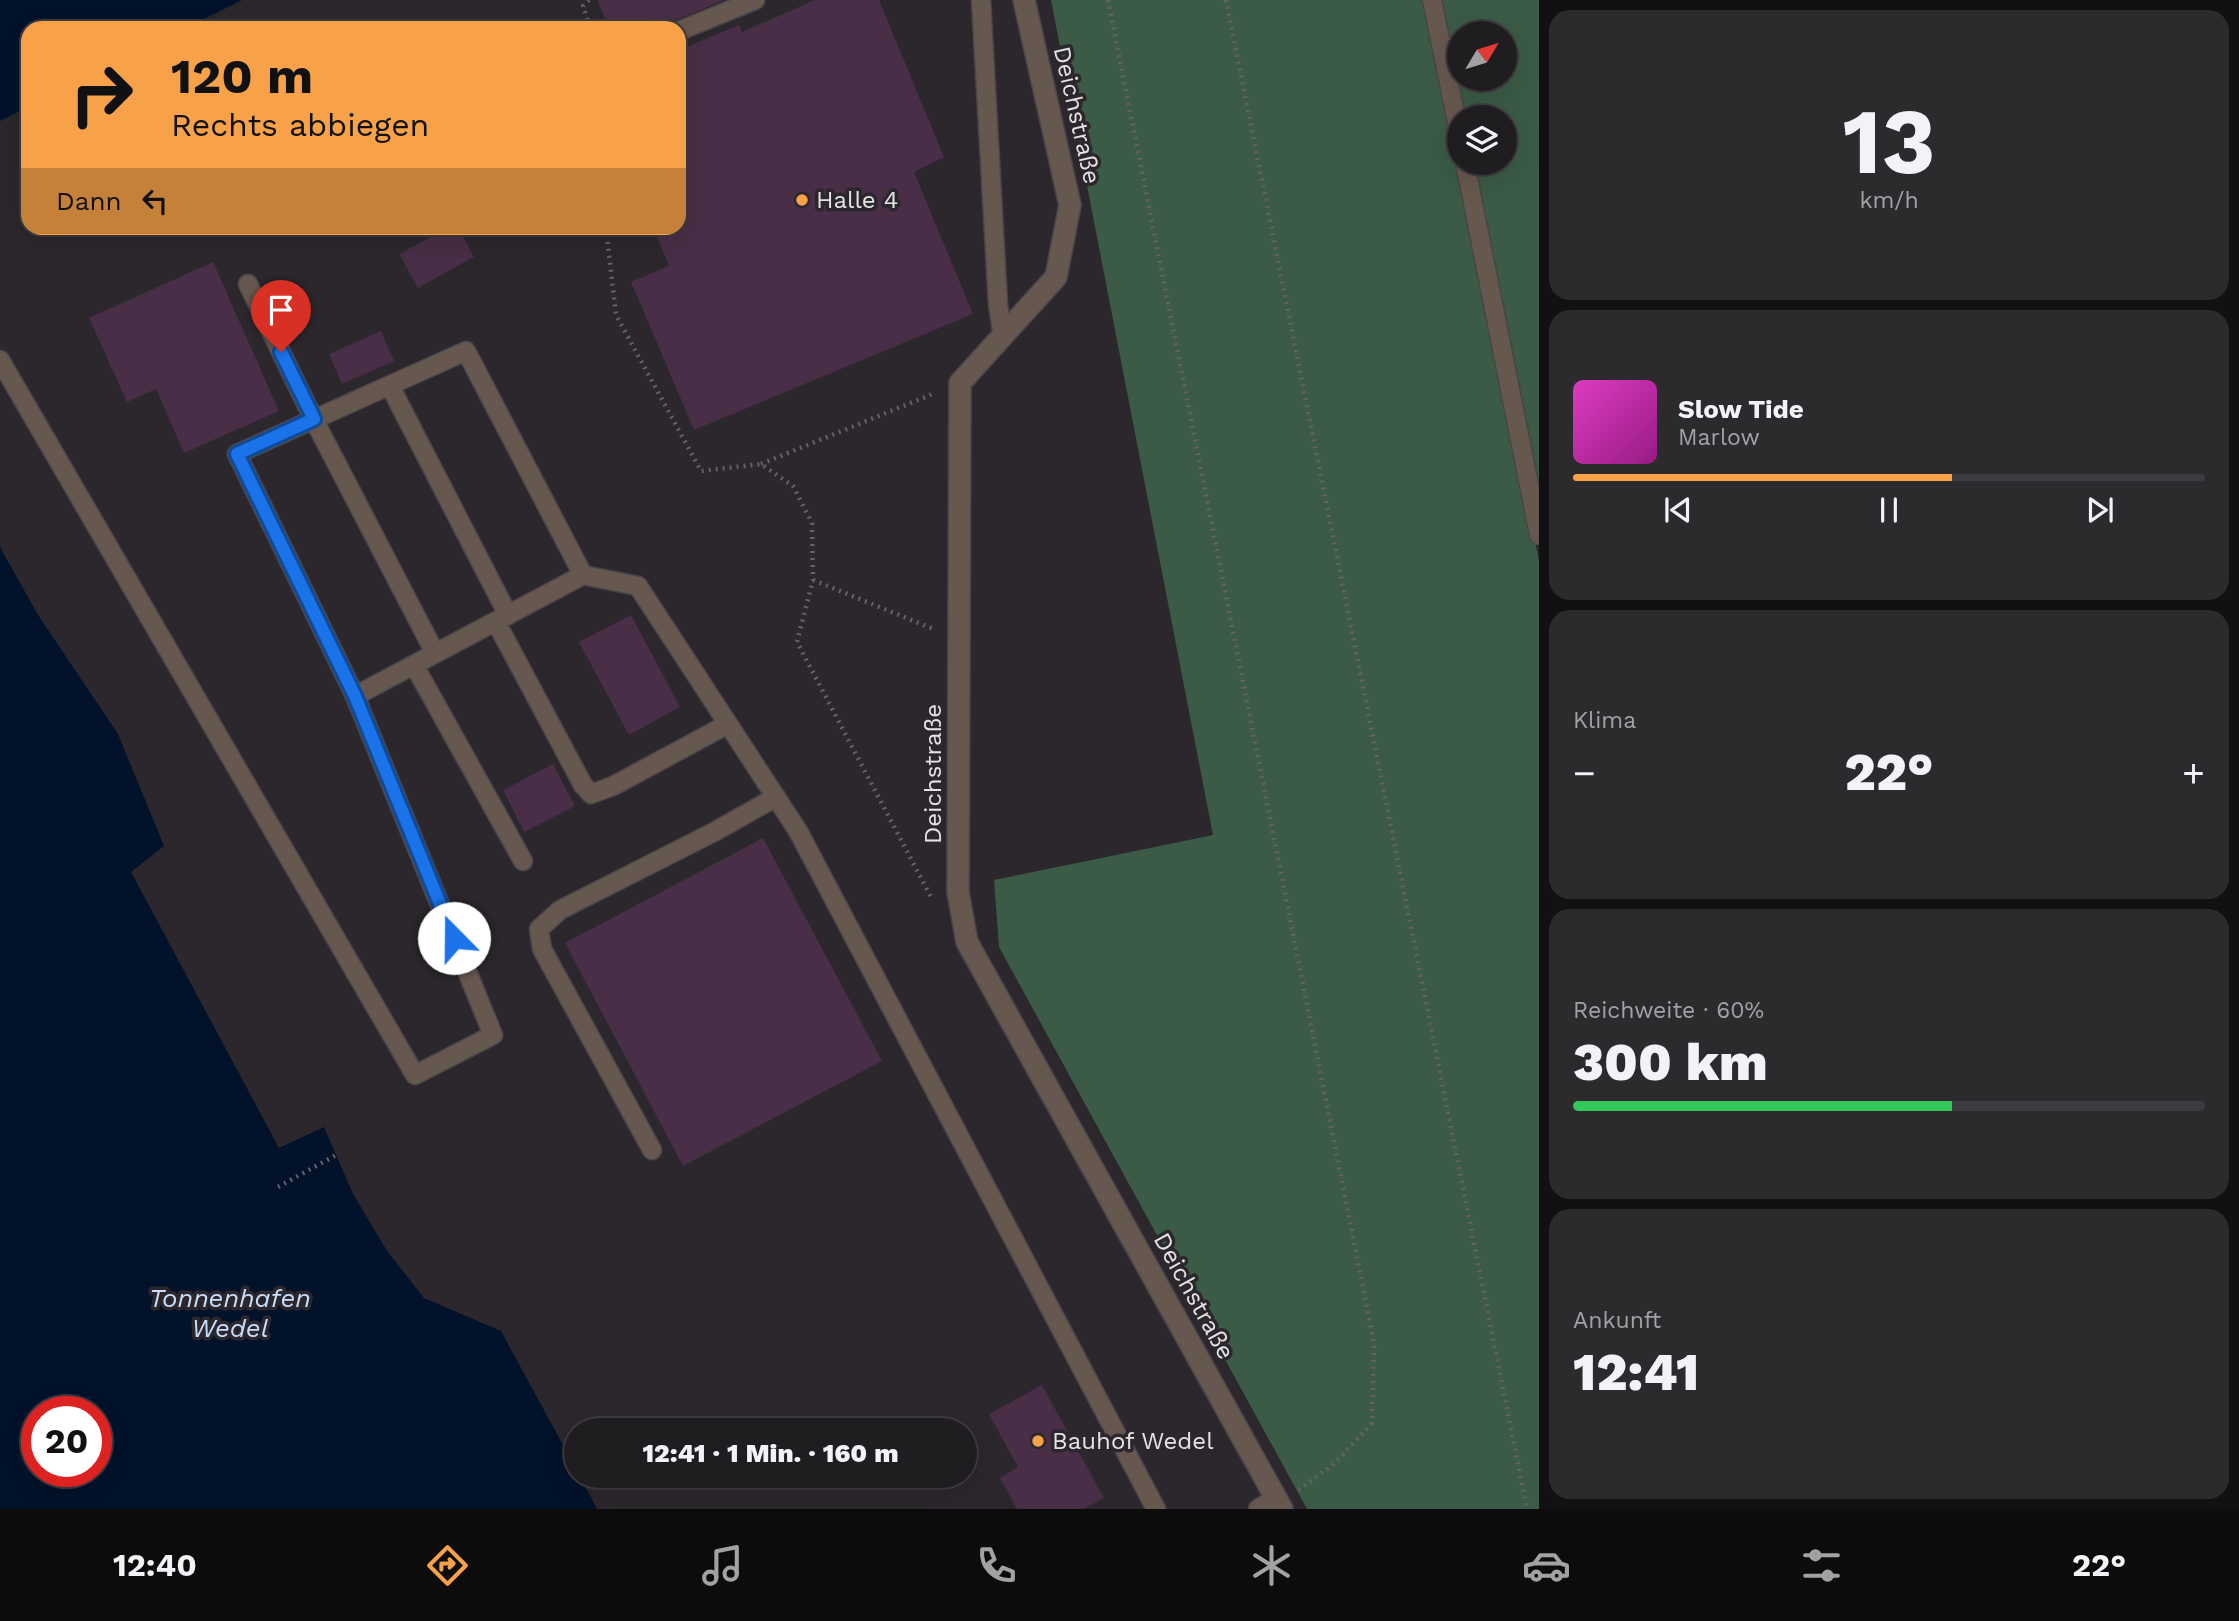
<!DOCTYPE html>
<html lang="de">
<meta charset="utf-8">
<style>
:root{--surface:#201d21;--page:#2d2a2e;--text:#f1f3f6;--muted:#a2a2a5;--line:#3d3b3f;--accent:#f7a149}
body{margin:0;font-family:"Work Sans",sans-serif;background:var(--page);color:var(--text);height:100vh;display:flex;flex-direction:column;font-size:26px;white-space:nowrap}
*{box-sizing:border-box;margin:0}
p{font-size:23px;color:var(--muted)}
.icon{flex:none;width:38px;height:38px;fill:none;stroke:currentColor;stroke-width:2;stroke-linecap:round;stroke-linejoin:round}
.map{position:relative;flex:1;overflow:hidden}
.panel{display:flex;flex-direction:column;gap:10px;padding:10px;background:#121012;width:700px}
.panel>*{flex:none}
.guide{position:absolute;left:21px;top:21px;width:665px;height:214px;border-radius:21px;box-shadow:0 7px 28px #0002,0 0 0 2px var(--line);background:#f7a149;color:#111;overflow:hidden}
.needle{width:46px;rotate:52deg}
.fabs{position:absolute;left:1447px;top:21px;display:grid;gap:14px}
.fabs a{display:grid;place-items:center;width:70px;height:70px;border-radius:50%;background:var(--surface);box-shadow:0 7px 28px #0002,0 0 0 2px var(--line);font-size:35px}
.speed{position:absolute;left:21px;top:1396px;display:flex;gap:14px;font-size:35px;font-weight:700;text-align:center}
.speed>*{display:grid;place-content:center;width:91px;height:91px;border-radius:50%;background:var(--surface);box-shadow:0 7px 28px #0002,0 0 0 2px var(--line);line-height:1}
.speed .limit{border:10px solid #d22;background:#fff;color:#111}
.pin{position:absolute;display:grid;place-items:center;width:60px;height:60px;color:#fff;margin:-72px -30px;border-radius:50% 50% 50% 0;rotate:-45deg;box-shadow:0 0 7px #0007}
.pin .icon{rotate:45deg}
.me{position:absolute;width:77px;margin:-38px;rotate:338deg;stroke-linejoin:round;filter:drop-shadow(0 0 5px #0008)}
.turn{display:flex;align-items:center;gap:24px;height:147px;padding:0 35px;font-size:32px}
.turn .icon{width:91px;height:91px;stroke-width:2.5}
.turn b{display:block;font-size:49px;line-height:60px}
.then{display:flex;align-items:center;height:66px;padding:0 35px;background:#0003;gap:14px;font-size:26px}
.big{font-size:52px;font-weight:800;line-height:1.1}
.panel .widget{flex:1;display:flex;flex-direction:column;justify-content:center;gap:10px;min-width:0;padding:0 24px;border-radius:21px;background:var(--page)}
.panel .dial{align-items:center;gap:0}
.dial b{font-size:91px;line-height:1}
.song{display:flex;align-items:center;gap:21px}
.cover{width:84px;height:84px;border-radius:10px;background:linear-gradient(135deg,hsl(310 70% 55%),hsl(310 70% 35%))}
.played{height:7px;border-radius:4px;background:linear-gradient(90deg,var(--accent) 60%,var(--line) 60%)}
.keys{display:flex;justify-content:space-around;direction:ltr}
.heat{display:flex;justify-content:space-between;align-items:center;font-size:38px;direction:ltr}
.charge{height:10px;border-radius:5px;background:linear-gradient(90deg,#34c759 60%,var(--line) 0)}
.trip{position:absolute;left:564px;top:1418px;width:413px;height:70px;border-radius:35px;background:var(--surface);box-shadow:0 7px 28px #0002,0 0 0 2px var(--line);font-weight:800;line-height:70px;text-align:center}
.menu{display:flex;height:112px;justify-content:space-around;align-items:center;background:#0d0c0d;color:var(--muted)}
.menu .icon{width:49px;height:49px}
.menu .current{color:var(--accent)}
.menu b{font-size:32px;color:var(--text)}
main{display:flex;flex:1;min-height:0}
.map>svg:first-child{display:block}
</style>
<main>
<div class="map">
<svg width="1539" height="1509" viewBox="0 0 1539 1509">
<rect width="100%" height="100%" fill="#2b272c"/>
<g fill="#3b5b46" fill-rule="evenodd">
<polygon points="1051,0 1426,0 1539,561 1539,1509 1307,1509 999,947 994,880 1213,835"/>
<path d="M1440,0H1539V492L1472,163H1505V117H1463ZM1460,33H1505V79H1460Z"/>
</g>
<g fill="#02122a" fill-rule="evenodd">
<polygon points="0,0 242,0 186,28 28,28 28,107 0,121"/>
<path d="M0,547L38,615L118,734L164,846L131,872L279,1148L324,1127L353,1194L387,1251L424,1298L501,1331L576,1469V1475H579L597,1509H0ZM37,1412H96V1472H37Z"/>
</g>
<g fill="#482e46">
<polygon points="597,0 724,0 657,28 609,28"/>
<polygon points="815,0 879,0 944,157 914,172 973,314 694,430 631,282 669,266 653,228 679,228 679,50 739,25 742,32"/>
<polygon points="448,228 458,228 474,257 418,288 399,254"/>
<polygon points="213,262 279,411 184,453 156,389 127,402 89,318"/>
<polygon points="381,331 394,361 342,384 329,354"/>
<polygon points="631,615 680,707 629,735 579,642"/>
<polygon points="553,764 575,806 524,832 503,790"/>
<polygon points="763,838 882,1061 683,1166 565,943"/>
<polygon points="1042,1385 1104,1498 1084,1509 1017,1509 1000,1478 1018,1467 989,1414"/>
</g>
<g fill="none" stroke-linecap="round" stroke-linejoin="round">
<defs>
<g id="lane">
<polyline points="981,0 998,304 1003,338"/>
<polyline points="1432,0 1460,137"/>
<polyline points="679,31 755,0"/>
<polyline points="1465,163 1539,535"/>
<polyline points="248,284 314,420 435,653"/>
<polyline points="0,360 415,1075 493,1035 355,696 237,454 466,351 583,575"/>
<polyline points="390,386 508,615"/>
<polyline points="496,622 583,785 591,794 613,786 728,724"/>
<polyline points="414,665 523,861"/>
<polyline points="355,696 583,575 638,586 798,831 1156,1509"/>
<polyline points="652,1150 542,949 539,929 560,910 714,832 776,797"/>
<polyline points="1258,1509 1276,1498"/>
</g>
<polyline id="street" points="1024,0 1070,205 1056,277 960,383 958,892 967,942 1282,1509"/>
</defs>
<use href="#lane" stroke="#49454a" stroke-width="21"/>
<use href="#street" stroke="#49454a" stroke-width="24"/>
<g stroke="#656166" stroke-width="4.5" stroke-dasharray="2 5" stroke-linecap="butt">
<polyline points="589,0 583,6 590,28"/>
<polyline points="1108,0 1374,1343 1372,1423 1333,1465 1298,1490"/>
<polyline points="1226,0 1527,1509"/>
<polyline points="606,228 616,315 701,471 761,464 793,486 812,523 813,580 797,642 932,899"/>
<polyline points="761,464 935,393"/>
<polyline points="813,580 936,630"/>
<polyline points="278,1187 336,1155"/>
</g>
<use href="#lane" stroke="#67584f" stroke-width="18"/>
<use href="#street" stroke="#67584f" stroke-width="21"/>
</g>
<g fill="none" stroke-linecap="round" stroke-linejoin="round">
<defs>
<polyline id="route" points="281,352 314,419 237,454 355,696 454,938"/>
</defs>
<use href="#route" stroke="#114b97" stroke-width="18"/>
<use href="#route" stroke="#1a73e8" stroke-width="12"/>
</g>
<g fill="#f7a149" stroke="#2b272c" stroke-width="2.5">
<circle cx="802" cy="200" r="7"/>
<circle cx="1038" cy="1441" r="7"/>
</g>
<g text-anchor="middle" dominant-baseline="central" stroke-width="7" stroke-linejoin="round" paint-order="stroke">
<g font-size="24" fill="#e5e2e5" stroke="#2b272c">
<text transform="translate(1077 115) rotate(77)">Deichstraße</text>
<text transform="translate(933 774) rotate(-90)">Deichstraße</text>
<text transform="translate(1194 1296) rotate(61)">Deichstraße</text>
</g>
<g font-size="24" fill="#e5e2e5" stroke="#2b272c" text-anchor="start">
<text x="816" y="200">Halle 4</text>
<text x="1052" y="1441">Bauhof Wedel</text>
</g>
<g font-size="26" font-style="italic" fill="#c7defe" stroke="#2b272c">
<text x="230" y="1298">Tonnenhafen<tspan x="230" dy="30">Wedel</tspan></text>
</g>
</g>
</svg>
<div class="fabs">
<a><svg class="needle" viewBox="-14 -14 28 28"><path d="M0-13l5 13h-10z" fill="#e53935"/><path d="M0 13l5-13h-10z" fill="#a2a2a5"/></svg></a>
<a><svg class="icon" aria-label="layers" viewBox="0 0 24 24"><path d="M12 4l9 5-9 5-9-5zM3 14l9 5 9-5"/></svg></a>
</div>
<div class="speed"><div class="limit">20</div></div>
<div class="pin" style="left:281px;top:352px;background:#d93025"><svg class="icon" aria-label="arrive" viewBox="0 0 24 24"><path d="M6 21V4h12l-3 4 3 4H6"/></svg></div>
<svg class="me" style="left:454px;top:938px" viewBox="-20 -20 40 40"><circle r="19" fill="#fff"/><path d="M0-13L10 11 0 6-10 11z" fill="#1a73e8"/></svg>
<div class="trip">12:41 · 1 Min. · 160 m</div>
<div class="guide">
<div class="turn"><svg class="icon" aria-label="right" viewBox="0 0 24 24"><path d="M7 20v-9h11M14 6l5 5-5 5"/></svg><div><b>120 m</b>Rechts abbiegen</div></div>
<div class="then">Dann<svg class="icon" aria-label="left" viewBox="0 0 24 24"><path d="M17 20v-9H6M10 6l-5 5 5 5"/></svg></div>
</div>
</div>
<section class="panel">
<div class="widget dial"><b>13</b><p>km/h</p></div>
<div class="widget">
<div class="song"><i class="cover"></i><div><b>Slow Tide</b><p>Marlow</p></div></div>
<div class="played"></div>
<div class="keys"><svg class="icon" aria-label="previous" viewBox="0 0 24 24"><path d="M18 5L8 12l10 7zM5 5v14"/></svg><svg class="icon" aria-label="pause" viewBox="0 0 24 24"><path d="M8 5v14M16 5v14"/></svg><svg class="icon" aria-label="next" viewBox="0 0 24 24"><path d="M6 5l10 7-10 7zM19 5v14"/></svg></div>
</div>
<div class="widget"><p>Klima</p>
<div class="heat"><a>−</a><b class="big">22°</b><a>+</a></div>
</div>
<div class="widget"><p>Reichweite · 60%</p><b class="big">300 km</b><div class="charge"></div></div>
<div class="widget"><p>Ankunft</p><b class="big">12:41</b></div>
</section>
</main>
<nav class="menu">
<b>12:40</b>
<svg class="icon current" aria-label="directions" viewBox="0 0 24 24"><path d="M12 3l9 9-9 9-9-9zM9 14v-3h6M13 9l2 2-2 2"/></svg>
<svg class="icon" aria-label="music" viewBox="0 0 24 24"><path d="M9 18V5l10-2v13"/><circle cx="6" cy="18" r="3"/><circle cx="16" cy="16" r="3"/></svg>
<svg class="icon" aria-label="phone" viewBox="0 0 24 24"><path d="M5 4h4l2 5-3 2q2 4 5 5l2-3 5 2v4C11 20 4 13 5 4z"/></svg>
<svg class="icon" aria-label="climate" viewBox="0 0 24 24"><path d="M12 3v18M4 7l16 10M4 17L20 7"/></svg>
<svg class="icon" aria-label="car" viewBox="0 0 24 24"><path d="M5 17H2v-5l4-1 3-4h7l3 4 3 1v5h-3M9 17h6M6 11h13"/><circle cx="7" cy="17" r="2"/><circle cx="17" cy="17" r="2"/></svg>
<svg class="icon" aria-label="filters" viewBox="0 0 24 24"><path d="M4 7h16M4 17h16"/><circle cx="9" cy="7" r="2"/><circle cx="15" cy="17" r="2"/></svg>
<b>22°</b>
</nav>
